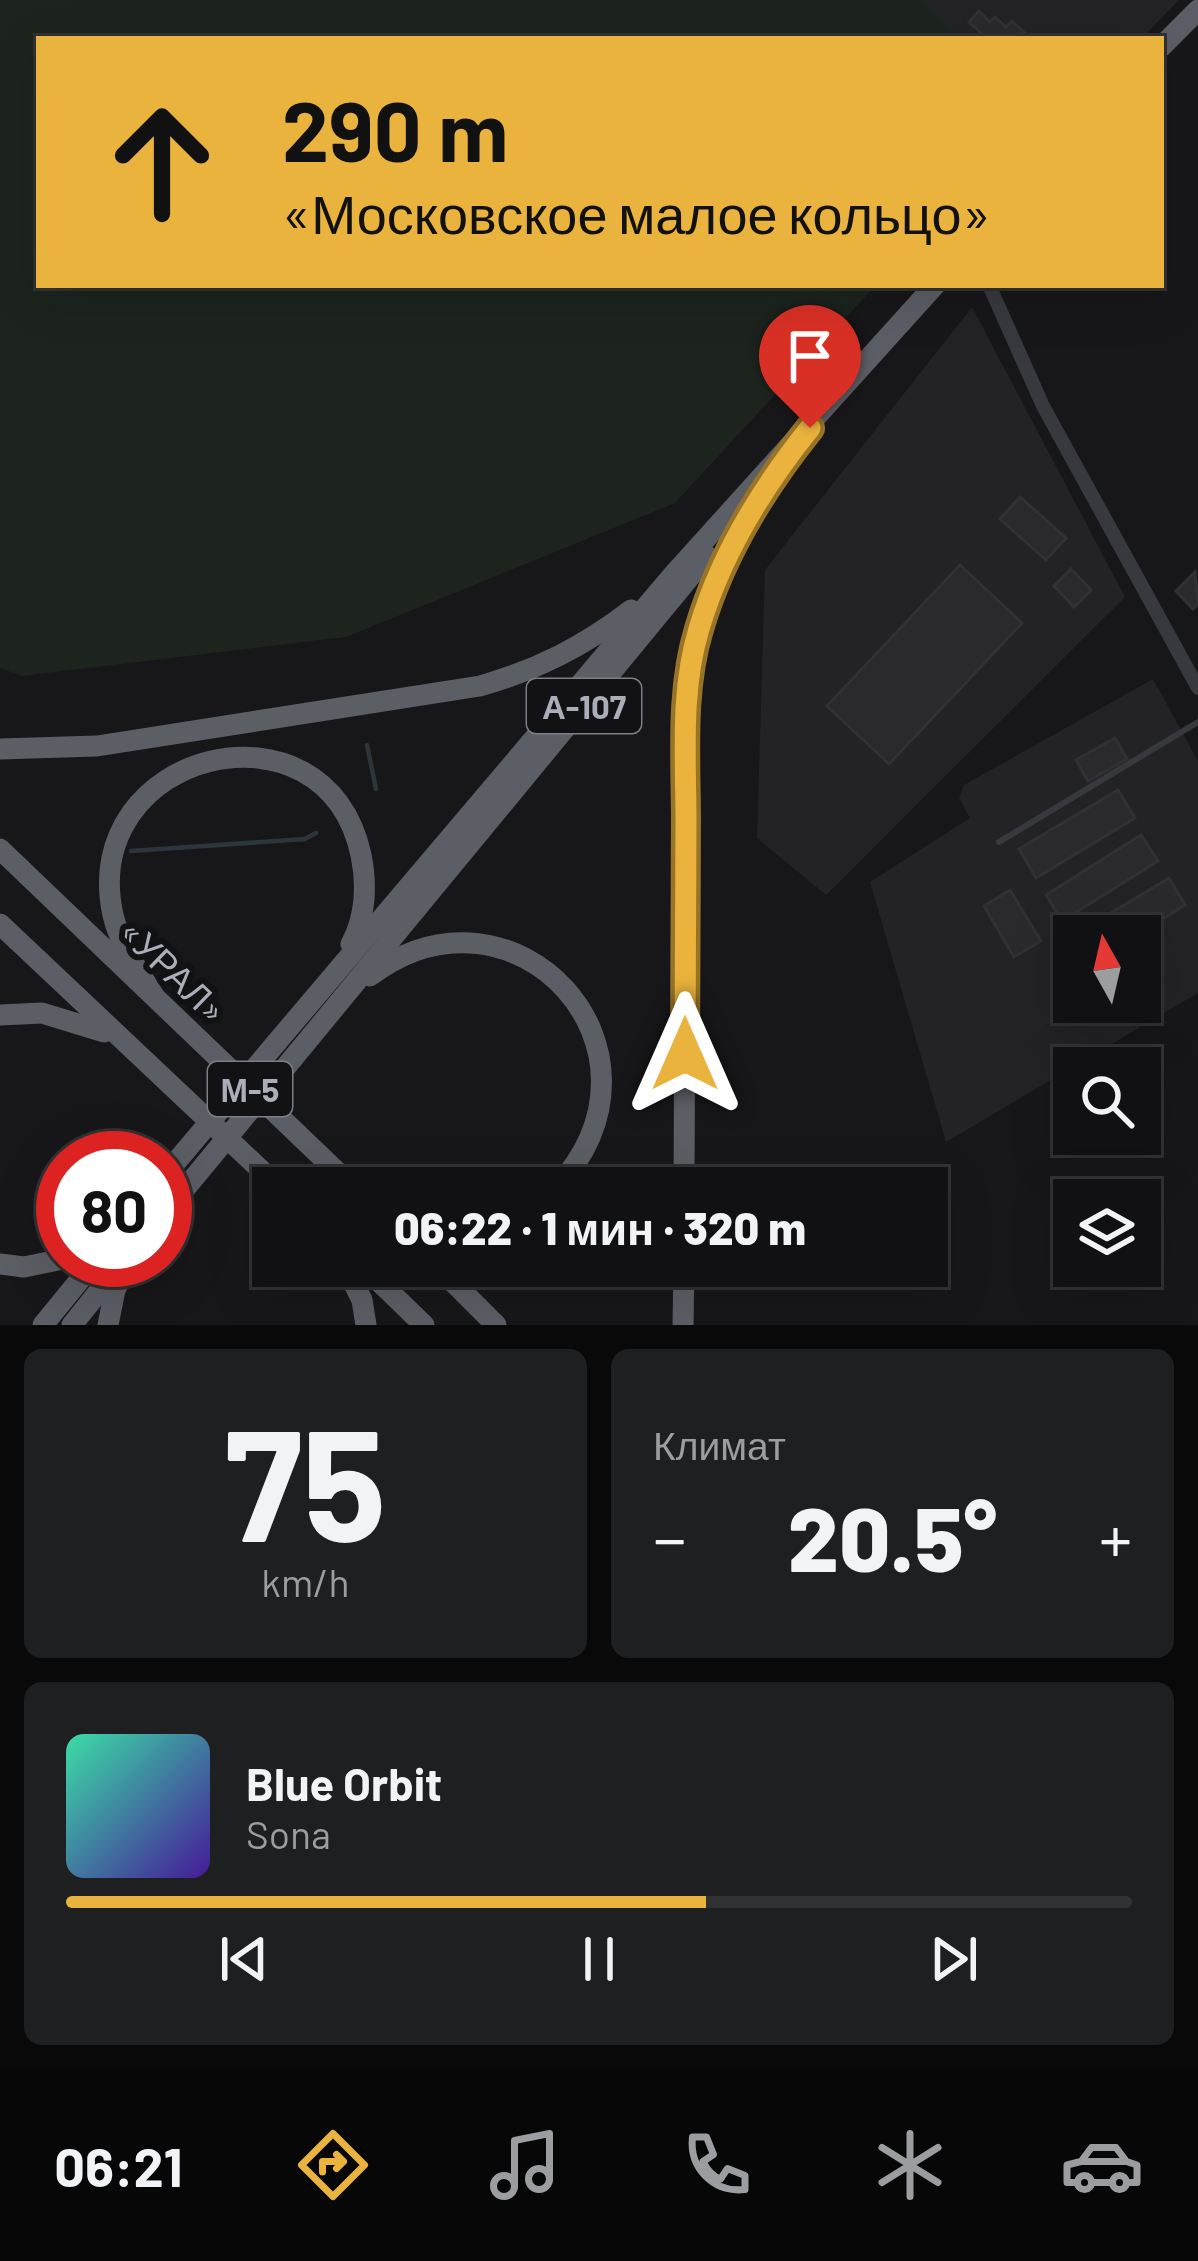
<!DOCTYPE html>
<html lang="ru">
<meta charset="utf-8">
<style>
:root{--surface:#111113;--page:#1e1f21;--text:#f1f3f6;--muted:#9c9da0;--line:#303133;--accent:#eab33d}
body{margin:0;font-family:Barlow,sans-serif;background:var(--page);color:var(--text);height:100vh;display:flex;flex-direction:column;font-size:45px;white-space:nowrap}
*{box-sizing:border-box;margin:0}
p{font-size:39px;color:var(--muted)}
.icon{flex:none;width:66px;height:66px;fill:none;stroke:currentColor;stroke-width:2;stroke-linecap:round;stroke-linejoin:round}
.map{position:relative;height:1325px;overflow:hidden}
.panel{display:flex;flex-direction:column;gap:24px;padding:24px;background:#09090a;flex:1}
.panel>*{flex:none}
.hud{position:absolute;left:36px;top:36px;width:1128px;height:252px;border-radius:0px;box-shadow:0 12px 48px #0002,0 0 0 3px var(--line);background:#eab33d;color:#111;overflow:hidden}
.needle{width:78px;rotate:352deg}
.fabs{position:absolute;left:1053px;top:915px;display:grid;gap:24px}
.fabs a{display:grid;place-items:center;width:108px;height:108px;border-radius:0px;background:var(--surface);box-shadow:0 12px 48px #0002,0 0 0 3px var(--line);font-size:60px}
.speed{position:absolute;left:36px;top:1131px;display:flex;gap:24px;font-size:60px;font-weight:700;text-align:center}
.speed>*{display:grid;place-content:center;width:156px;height:156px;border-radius:50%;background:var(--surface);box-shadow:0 12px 48px #0002,0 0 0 3px var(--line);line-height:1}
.speed .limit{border:18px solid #d22;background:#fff;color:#111}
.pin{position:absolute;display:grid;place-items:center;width:102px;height:102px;color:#fff;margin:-123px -51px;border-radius:50% 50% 50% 0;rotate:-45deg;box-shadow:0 0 12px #0007}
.pin .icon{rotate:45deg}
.me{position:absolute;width:132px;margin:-66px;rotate:0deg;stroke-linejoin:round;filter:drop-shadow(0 0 9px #0008)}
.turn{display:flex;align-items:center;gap:42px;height:252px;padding:0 48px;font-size:54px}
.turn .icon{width:156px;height:156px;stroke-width:2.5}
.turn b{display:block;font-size:84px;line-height:102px}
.big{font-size:90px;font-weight:800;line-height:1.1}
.panel .widget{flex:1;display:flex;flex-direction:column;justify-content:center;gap:18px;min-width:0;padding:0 42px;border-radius:18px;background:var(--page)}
.panel .dial{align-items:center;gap:0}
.dial b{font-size:156px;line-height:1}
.song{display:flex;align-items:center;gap:36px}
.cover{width:144px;height:144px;border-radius:18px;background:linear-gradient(135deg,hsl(160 70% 55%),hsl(260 70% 35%))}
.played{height:12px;border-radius:6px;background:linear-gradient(90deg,var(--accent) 60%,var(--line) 60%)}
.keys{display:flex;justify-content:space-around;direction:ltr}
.heat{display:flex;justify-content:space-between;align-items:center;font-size:66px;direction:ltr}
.panel .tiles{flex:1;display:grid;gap:24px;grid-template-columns:1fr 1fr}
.widget:last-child{grid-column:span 2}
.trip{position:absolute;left:252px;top:1167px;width:696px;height:120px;border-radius:0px;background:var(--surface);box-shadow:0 12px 48px #0002,0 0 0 3px var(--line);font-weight:800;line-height:120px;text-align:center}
.tab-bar{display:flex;height:192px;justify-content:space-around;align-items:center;background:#070708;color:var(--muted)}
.tab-bar .icon{width:84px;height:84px}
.tab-bar .selected{color:var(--accent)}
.tab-bar b{font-size:54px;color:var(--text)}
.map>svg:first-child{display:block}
</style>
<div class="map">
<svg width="1198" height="1325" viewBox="0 0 1198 1325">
<rect width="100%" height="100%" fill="#171719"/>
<g fill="#232326" fill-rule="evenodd">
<polygon points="921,0 1179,0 1141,39 960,39"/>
<polygon points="972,307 1125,597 826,895 757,838 765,570"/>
<path d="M1153,679L1198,761V993L946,1142L870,882L970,818L959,798L964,785ZM1074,936H1140V1002H1074Z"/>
</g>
<polygon fill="#1d241e" points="0,0 921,0 960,39 39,39 39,285 876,285 675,503 346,637 22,676 0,668"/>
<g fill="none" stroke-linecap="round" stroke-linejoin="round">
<g stroke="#2d353c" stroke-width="4.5">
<polyline points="367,745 376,789"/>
<polyline points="131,851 305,839 316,833"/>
</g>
</g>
<g fill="#2a2a2d" stroke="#313135" stroke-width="3">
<polygon points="979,11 990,22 995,17 1006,27 1012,21 1029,37 987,39 969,22"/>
<polygon points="1020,497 1066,538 1046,560 1000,519"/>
<polygon points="960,565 1022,623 889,764 827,706"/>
<polygon points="1071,569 1091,590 1074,607 1054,586"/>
<polygon points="1195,572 1198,604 1193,609 1176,591"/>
<polygon points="1115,738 1127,759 1088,781 1076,760"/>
<polygon points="1118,790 1135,818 1036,878 1019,849"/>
<polygon points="1141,835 1158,861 1062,921 1046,895"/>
<polygon points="1169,878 1185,905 1135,936 1074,936 1074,941 1071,937"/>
<polygon points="1010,890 1041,941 1014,957 984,906"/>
</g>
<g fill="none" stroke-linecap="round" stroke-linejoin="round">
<polyline stroke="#38393e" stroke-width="6" points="999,842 1198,722"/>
<polyline stroke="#38393e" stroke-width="14" points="989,285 1043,406 1198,688"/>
<g stroke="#5c5e65" stroke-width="21">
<polyline points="1161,47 1198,10"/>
<path d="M0,749L97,746L480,686C537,670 584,646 631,610"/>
<polyline points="0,849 354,1188"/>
<polyline points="0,924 280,1188"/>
<path d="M370,976C513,867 685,1049 556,1188"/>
<path d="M154,996C138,970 120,945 113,915C77,750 326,690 361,855C367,884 366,917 351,944"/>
<polyline points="0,1015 42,1013 104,1032"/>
<polyline points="277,1042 673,575 935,285"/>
<polyline points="294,1057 707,556"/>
<polyline points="684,1188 686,740 691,665 709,599 762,490"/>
<polyline points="165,1211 183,1191"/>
<polyline points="0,1264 24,1267 63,1259"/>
<polyline points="345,1266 362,1300 366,1325"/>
<polyline points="363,1266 424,1325"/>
<polyline points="437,1266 496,1325"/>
<polyline points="43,1325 96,1260"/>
<polyline points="72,1325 124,1260"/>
<polyline points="108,1325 115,1290 123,1274"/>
<polyline points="683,1325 684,1266"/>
</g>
<g stroke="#5c5e65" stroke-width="21">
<polyline points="165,1175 277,1042"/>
<polyline points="183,1191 294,1057"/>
</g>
</g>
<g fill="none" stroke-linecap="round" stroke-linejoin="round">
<defs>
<path id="route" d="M685,1054C685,976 685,899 686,822C686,759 680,691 699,629C721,554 761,489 810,428"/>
</defs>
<use href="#route" stroke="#987428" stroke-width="30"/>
<use href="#route" stroke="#eab33d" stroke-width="21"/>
</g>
<g text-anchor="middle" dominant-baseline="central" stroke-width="12" stroke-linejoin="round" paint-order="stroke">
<g fill="#121214" stroke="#7c7f87" stroke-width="3">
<rect x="527" y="679" width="114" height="54" rx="9"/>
<rect x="208" y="1062" width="84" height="54" rx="9"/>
</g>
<g font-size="33" font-weight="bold" fill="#aaaeb8">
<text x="584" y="706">А-107</text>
<text x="250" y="1089">М-5</text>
</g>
<g font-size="36" fill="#aaaeb8" stroke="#121214">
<text transform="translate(174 970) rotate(44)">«УРАЛ»</text>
</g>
</g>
</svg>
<div class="fabs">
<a><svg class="needle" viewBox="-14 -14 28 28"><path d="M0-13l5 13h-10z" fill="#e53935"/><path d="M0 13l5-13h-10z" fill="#9c9da0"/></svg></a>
<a><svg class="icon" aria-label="search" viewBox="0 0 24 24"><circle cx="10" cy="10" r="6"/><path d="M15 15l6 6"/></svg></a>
<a><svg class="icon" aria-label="layers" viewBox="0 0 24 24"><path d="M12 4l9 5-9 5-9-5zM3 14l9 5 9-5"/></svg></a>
</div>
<div class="speed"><div class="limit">80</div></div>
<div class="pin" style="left:810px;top:428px;background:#d93025"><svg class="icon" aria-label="arrive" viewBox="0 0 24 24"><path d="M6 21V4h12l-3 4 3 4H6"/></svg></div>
<svg class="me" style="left:685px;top:1054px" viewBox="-20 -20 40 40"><path d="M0-17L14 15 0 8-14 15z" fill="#eab33d" stroke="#fff" stroke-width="4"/></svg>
<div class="trip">06:22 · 1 мин · 320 m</div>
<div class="hud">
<div class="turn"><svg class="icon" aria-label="ahead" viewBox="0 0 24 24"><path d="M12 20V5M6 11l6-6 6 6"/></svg><div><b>290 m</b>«Московское малое кольцо»</div></div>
</div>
</div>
<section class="panel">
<div class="tiles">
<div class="widget dial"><b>75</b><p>km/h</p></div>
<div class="widget"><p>Климат</p>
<div class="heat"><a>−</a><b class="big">20.5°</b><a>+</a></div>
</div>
<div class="widget">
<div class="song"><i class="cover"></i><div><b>Blue Orbit</b><p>Sona</p></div></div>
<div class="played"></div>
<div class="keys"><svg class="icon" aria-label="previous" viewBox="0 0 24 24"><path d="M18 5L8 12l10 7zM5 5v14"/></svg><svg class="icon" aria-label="pause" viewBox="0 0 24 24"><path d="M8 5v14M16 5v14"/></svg><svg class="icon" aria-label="next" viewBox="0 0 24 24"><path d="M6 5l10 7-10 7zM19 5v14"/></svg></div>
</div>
</div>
</section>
<nav class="tab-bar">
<b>06:21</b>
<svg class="icon selected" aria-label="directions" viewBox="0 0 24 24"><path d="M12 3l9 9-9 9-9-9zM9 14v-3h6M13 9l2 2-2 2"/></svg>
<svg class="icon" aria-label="music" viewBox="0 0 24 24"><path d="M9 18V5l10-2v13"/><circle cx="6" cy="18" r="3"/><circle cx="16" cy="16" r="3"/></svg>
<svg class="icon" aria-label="phone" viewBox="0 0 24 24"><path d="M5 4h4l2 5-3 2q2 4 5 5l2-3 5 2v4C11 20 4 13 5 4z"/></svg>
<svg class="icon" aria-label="climate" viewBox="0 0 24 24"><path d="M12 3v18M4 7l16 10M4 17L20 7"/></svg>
<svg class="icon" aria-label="car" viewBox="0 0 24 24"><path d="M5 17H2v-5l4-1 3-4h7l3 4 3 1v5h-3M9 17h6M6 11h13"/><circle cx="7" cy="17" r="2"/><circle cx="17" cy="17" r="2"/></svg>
</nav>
